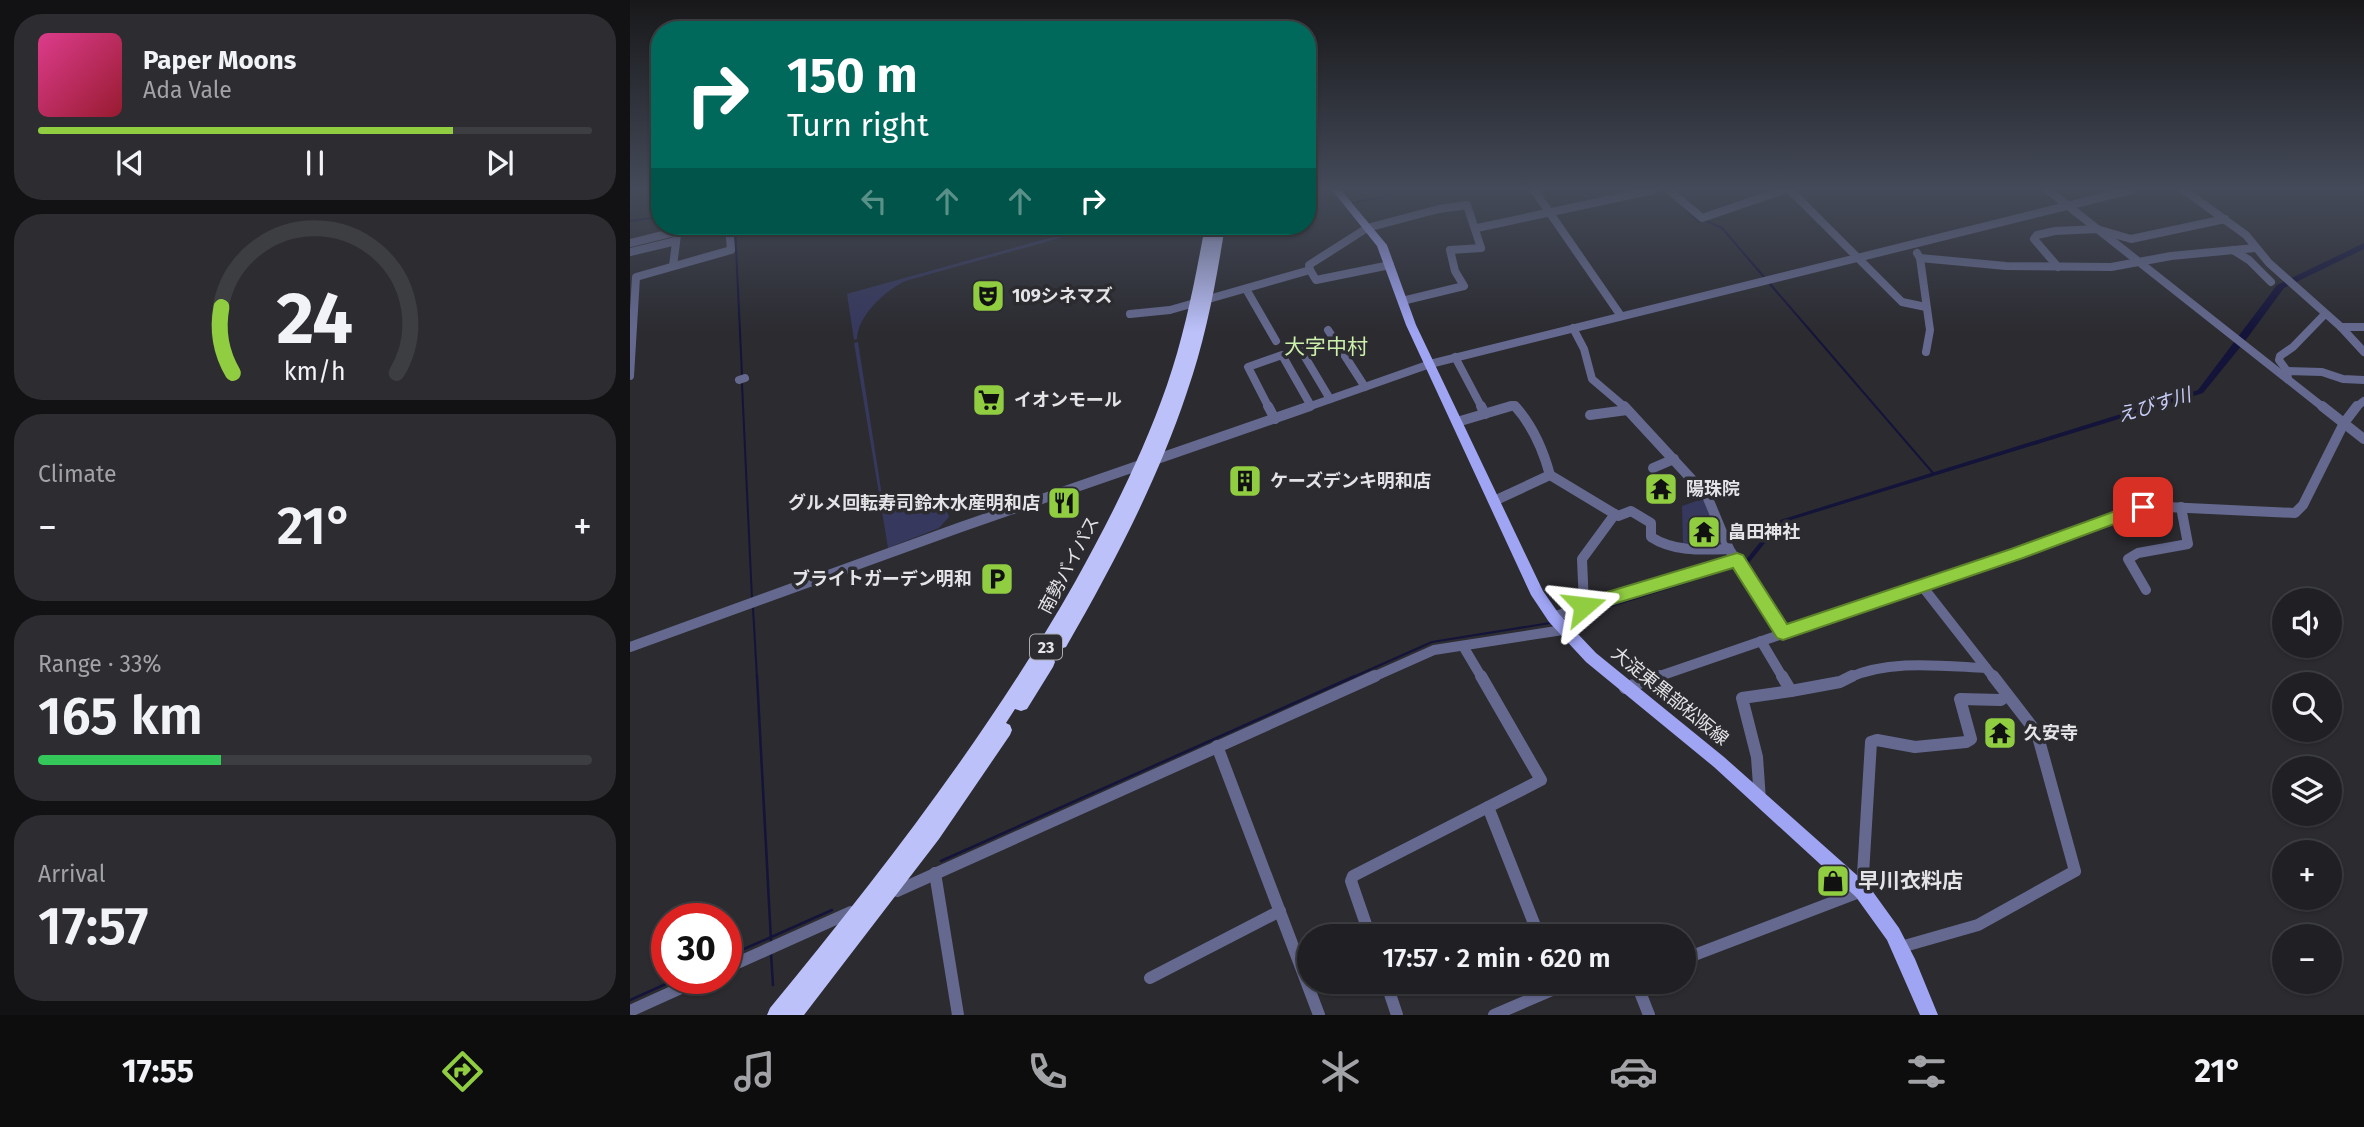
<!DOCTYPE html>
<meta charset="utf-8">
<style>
:root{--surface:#202024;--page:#2d2d31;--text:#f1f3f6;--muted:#a2a3a6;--line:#3d3e41;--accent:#90cd41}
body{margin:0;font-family:"Fira Sans","Noto Sans JP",sans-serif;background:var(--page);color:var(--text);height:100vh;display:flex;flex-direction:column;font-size:26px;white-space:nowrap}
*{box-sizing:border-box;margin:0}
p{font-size:23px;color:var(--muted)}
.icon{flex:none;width:38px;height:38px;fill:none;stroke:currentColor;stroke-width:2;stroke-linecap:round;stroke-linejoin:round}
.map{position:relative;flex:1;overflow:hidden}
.sheet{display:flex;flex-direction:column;gap:14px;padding:14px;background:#121214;width:630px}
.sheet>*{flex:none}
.banner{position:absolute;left:21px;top:21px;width:665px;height:214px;border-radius:28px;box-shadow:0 2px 5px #0004,0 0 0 2px var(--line);background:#00695c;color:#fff;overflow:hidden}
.tools{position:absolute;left:1642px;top:588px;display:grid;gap:14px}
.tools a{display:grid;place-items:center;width:70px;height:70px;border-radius:50%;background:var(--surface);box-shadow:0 2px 5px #0004,0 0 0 2px var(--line);font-size:35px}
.speed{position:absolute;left:21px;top:903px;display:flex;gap:14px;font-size:35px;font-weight:700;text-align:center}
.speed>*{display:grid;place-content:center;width:91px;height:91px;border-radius:50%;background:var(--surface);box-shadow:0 2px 5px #0004,0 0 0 2px var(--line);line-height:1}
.speed .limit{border:10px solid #d22;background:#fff;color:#111}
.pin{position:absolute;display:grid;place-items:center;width:60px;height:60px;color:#fff;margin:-30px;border-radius:14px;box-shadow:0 4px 10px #0006}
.me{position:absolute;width:77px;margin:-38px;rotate:73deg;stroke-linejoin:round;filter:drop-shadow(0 0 5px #0008)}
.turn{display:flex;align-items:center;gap:24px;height:147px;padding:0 21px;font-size:32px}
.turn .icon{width:91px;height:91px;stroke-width:2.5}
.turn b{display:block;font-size:49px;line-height:60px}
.lanes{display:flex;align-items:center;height:66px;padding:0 21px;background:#0003;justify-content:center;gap:35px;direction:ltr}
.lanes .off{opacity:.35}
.big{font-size:52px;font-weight:600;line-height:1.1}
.sheet .card{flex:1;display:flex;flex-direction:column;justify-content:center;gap:10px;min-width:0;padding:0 24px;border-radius:28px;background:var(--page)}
.sheet .dial{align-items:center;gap:0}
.dial svg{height:182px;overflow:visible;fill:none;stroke:var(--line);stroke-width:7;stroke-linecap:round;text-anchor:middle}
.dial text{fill:var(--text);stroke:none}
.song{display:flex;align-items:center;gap:21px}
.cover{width:84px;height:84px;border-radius:10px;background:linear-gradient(135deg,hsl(330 70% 55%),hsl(350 70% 35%))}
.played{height:7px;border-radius:4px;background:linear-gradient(90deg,var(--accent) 75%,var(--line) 75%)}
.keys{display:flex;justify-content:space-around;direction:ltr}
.heat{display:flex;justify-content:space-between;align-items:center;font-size:38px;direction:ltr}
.charge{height:10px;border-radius:5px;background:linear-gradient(90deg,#34c759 33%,var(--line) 0)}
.trip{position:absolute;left:667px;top:924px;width:399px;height:70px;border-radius:35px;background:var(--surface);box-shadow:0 2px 5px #0004,0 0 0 2px var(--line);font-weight:600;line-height:70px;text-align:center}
.dock{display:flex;height:112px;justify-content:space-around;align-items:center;background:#0d0d0e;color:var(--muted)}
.dock .icon{width:49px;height:49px}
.dock .selected{color:var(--accent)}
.dock b{font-size:32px;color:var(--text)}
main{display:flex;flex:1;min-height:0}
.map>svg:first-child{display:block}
</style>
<main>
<section class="sheet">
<div class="card">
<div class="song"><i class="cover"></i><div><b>Paper Moons</b><p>Ada Vale</p></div></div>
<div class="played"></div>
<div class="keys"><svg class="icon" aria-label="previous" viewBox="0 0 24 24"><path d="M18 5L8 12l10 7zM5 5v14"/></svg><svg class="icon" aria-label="pause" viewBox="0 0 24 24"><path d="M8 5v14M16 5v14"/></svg><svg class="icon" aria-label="next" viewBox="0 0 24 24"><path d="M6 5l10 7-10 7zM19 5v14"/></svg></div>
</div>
<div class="card dial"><svg viewBox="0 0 100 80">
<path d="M14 69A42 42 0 1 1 86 69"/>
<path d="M14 69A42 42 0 0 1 9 40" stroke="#90cd41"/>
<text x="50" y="56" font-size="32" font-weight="700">24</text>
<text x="50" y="72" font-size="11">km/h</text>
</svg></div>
<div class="card"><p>Climate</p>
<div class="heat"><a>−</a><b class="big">21°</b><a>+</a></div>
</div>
<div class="card"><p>Range · 33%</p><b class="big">165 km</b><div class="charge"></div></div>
<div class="card"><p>Arrival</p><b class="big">17:57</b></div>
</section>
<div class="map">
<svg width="1734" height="1015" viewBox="0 0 1734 1015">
<rect width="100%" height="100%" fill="#2b2b30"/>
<g fill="#36385d">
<path d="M463,226H473L275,281C255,291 228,315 227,339L224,340L217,294L220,293Z"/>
<path d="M228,342L253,502C272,516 294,507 314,500L319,517L309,528L258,548L224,343Z"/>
<polygon points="1072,499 1079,502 1095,547 1080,546 1084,544 1083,532 1078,525 1062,528 1062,533 1074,542 1074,548 1053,545 1052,506"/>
</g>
<polygon fill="#14133a" points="1734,243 1734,249 1654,288 1612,345 1573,393 1151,523 1118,564 934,622 932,619 1115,561 1147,521 1568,390 1647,285"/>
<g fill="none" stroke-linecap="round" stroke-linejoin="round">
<g stroke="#14133a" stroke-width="2">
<polyline points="723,203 786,190"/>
<polyline points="1056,210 1070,222"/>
<polyline points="0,221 30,217"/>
<polyline points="1076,221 1092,228 1134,277"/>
<polyline points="105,226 112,375"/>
<polyline points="1140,284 1303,473"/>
<polyline points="112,384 122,599"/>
<polyline points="123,608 127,678"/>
<polyline points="721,678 802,642 920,623"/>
</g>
<g stroke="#14133a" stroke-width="2.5">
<polyline points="127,676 141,941"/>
<polyline points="311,861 725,676"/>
<polyline points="141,954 143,985"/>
<polyline points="96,957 202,910"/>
<polyline points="0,1000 49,978"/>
</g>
<g stroke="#65698f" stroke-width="8">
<polyline points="904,190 991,316"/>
<polyline points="1039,190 1072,218 1154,190"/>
<polyline points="1160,190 1272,302 1296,307"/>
<polyline points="1418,190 1694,408"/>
<polyline points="1554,190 1616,235 1639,263 1711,327 1734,352"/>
<polyline points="847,228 1024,190"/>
<polyline points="0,243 69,226"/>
<polyline points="1603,250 1619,260 1641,282"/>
<polyline points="0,252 46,241"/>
<polyline points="1287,253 1290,258 1300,330 1296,352"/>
<polyline points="1290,258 1376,266 1481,267 1541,256 1625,248"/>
<polyline points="43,266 47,235"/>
<polyline points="1428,267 1404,239 1407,235 1425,231 1467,229 1501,239 1595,219"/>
<polyline points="680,270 686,280 760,265"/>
<polyline points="616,289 646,341"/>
<polyline points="500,314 540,310 680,270 679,265 737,228 809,209 837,205 851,248 820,250 825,271 834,286 772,301"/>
<polyline points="1711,327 1734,327"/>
<polyline points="943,328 954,349 962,379 996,408"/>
<polyline points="698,330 704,339"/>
<polyline points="825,357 852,408"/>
<polyline points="1657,371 1649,360 1650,356 1663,347 1695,314"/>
<polyline points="0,376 6,277 101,250 99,226"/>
<polyline points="1658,379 1657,371 1692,372 1713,379 1734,380"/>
<polyline points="109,380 115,378"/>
<polyline points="700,399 672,352 673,349 704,339 735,387"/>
<polyline points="639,408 618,367 652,355 681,406"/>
<polyline points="675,408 800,364 1501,190"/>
<polyline points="876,408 884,405 886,408"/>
<polyline points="1725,408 1734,401"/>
</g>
<g stroke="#65698f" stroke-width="10">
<polyline points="638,406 645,419"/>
<polyline points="851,406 855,414"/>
<path d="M885,406C903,426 913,449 920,475L988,516L1001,511L1021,523V537C1044,552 1072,550 1099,549"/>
<polyline points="994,406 1077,496 1099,549 1153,633"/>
<polyline points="1692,406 1734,439"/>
<polyline points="960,415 997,410"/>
<polyline points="827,422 881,406"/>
<polyline points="1023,468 1044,459"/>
<polyline points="864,501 920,475"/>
<polyline points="1292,586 1364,678"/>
<polyline points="1516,590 1498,559 1508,553 1558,544 1551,507"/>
<polyline points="954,606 952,559 985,514"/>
<polyline points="922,617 1107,560"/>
<polyline points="1131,641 1153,678"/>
<polyline points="833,646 852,678"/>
<polyline points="0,647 331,527 680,406"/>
<polyline points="741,678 804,650 933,630"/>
<polyline points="1024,678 1458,529 1516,506 1665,513 1673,505 1714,423 1727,406"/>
<path d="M1218,678C1259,659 1312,666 1356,668"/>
</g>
<g stroke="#65698f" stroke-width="12">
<polyline points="851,676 911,780 858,807 909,936"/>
<polyline points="1152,676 1161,691 1210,682 1222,676"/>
<polyline points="995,688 1029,676"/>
<polyline points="587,746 689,1015"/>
<polyline points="1130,800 1127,757 1112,698 1161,691"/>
<polyline points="305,873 328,1015"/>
<polyline points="267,891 745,676"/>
<polyline points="740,936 721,881 723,876 858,807"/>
<polyline points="1271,947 1348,925 1445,871 1407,733 1363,676"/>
<polyline points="1054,959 1232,891 1241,742 1247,740 1285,747 1336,742 1341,739 1330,699 1371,700 1377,695"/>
<polyline points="96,968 221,912"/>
<polyline points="520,978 650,911"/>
<polyline points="756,982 767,1015"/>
<polyline points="1006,982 1019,1015"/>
<polyline points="0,1011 73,978"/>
<polyline points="864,1015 929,987 954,982"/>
</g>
<polygon fill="#9fa4f3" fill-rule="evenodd" points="702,190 711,190 757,245 786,325 913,591 929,614 966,653 1094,757 1238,885 1269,928 1285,959 1308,1015 1290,1015 1257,940 1226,897 1084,767 956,662 919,622 901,595 776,325 747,246"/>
<path fill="#bcc1fa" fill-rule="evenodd" d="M575,226H595C586,282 576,338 557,392C527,482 483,565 436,647L430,649L424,646L418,655L423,657L425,662L423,667L397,709L391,711L385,709L376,723L380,725L382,730L380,735L309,839L174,1015H137L140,1008C251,873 358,735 445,582C480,519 513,454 537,385C555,333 565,280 575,226Z"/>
</g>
<linearGradient id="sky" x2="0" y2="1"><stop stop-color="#18181a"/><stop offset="0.57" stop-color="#444a59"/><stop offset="1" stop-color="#444a59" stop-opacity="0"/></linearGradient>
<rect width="1734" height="332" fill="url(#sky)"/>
<polygon fill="#90cd41" stroke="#5e852a" stroke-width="2" points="1513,501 1521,507 1519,511 1393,558 1153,640 1147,638 1103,568 954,613 948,611 945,606 948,601 954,599 1107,553 1113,555 1157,624 1381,549"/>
<defs>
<symbol id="theatre-square" viewBox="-11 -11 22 22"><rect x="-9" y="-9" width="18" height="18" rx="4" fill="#90cd41" stroke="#2b2b30"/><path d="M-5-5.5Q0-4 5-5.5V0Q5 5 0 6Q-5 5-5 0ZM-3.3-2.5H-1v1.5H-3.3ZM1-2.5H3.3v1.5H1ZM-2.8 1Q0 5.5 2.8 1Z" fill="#111"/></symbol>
<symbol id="supermarket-square" viewBox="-11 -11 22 22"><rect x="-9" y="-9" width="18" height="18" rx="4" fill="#90cd41" stroke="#2b2b30"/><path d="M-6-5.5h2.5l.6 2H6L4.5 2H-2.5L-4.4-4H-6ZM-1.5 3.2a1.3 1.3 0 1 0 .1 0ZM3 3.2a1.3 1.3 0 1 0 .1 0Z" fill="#111"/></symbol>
<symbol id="building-square" viewBox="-11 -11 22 22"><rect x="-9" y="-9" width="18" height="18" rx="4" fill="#90cd41" stroke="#2b2b30"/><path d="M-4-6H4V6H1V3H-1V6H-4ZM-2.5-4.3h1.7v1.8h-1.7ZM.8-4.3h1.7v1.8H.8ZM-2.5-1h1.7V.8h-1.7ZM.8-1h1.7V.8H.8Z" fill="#111"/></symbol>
<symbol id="temple-square" viewBox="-11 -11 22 22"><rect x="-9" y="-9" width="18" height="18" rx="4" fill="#90cd41" stroke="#2b2b30"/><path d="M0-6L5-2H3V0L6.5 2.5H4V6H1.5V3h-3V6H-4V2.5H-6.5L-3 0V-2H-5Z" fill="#111"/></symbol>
<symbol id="restaurant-square" viewBox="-11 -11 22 22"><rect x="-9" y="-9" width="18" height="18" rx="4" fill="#90cd41" stroke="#2b2b30"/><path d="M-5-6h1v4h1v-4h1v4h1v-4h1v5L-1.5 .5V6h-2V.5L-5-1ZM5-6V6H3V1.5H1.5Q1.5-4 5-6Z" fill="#111"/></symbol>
<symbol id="parking-square" viewBox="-11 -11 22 22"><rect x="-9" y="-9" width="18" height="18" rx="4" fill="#90cd41" stroke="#2b2b30"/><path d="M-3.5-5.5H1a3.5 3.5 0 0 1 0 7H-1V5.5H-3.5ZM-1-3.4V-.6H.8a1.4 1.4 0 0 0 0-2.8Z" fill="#111"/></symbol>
<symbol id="shop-square" viewBox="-11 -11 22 22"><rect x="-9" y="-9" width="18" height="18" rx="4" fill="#90cd41" stroke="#2b2b30"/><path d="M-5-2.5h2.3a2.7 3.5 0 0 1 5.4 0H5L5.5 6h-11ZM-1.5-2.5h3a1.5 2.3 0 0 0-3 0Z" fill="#111"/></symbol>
</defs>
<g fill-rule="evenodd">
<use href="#theatre-square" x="339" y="277" width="38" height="38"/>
<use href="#supermarket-square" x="340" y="381" width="38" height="38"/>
<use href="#building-square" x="596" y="462" width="38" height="38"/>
<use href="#temple-square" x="1012" y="470" width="38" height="38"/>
<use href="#restaurant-square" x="415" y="484" width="38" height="38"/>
<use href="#temple-square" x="1055" y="513" width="38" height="38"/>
<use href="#parking-square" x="348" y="560" width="38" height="38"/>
<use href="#temple-square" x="1351" y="714" width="38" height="38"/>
<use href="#shop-square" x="1184" y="862" width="38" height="38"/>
</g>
<g text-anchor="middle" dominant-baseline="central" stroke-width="7" stroke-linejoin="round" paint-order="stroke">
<rect fill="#2b2b30" stroke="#acacb0" stroke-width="2" x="400" y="634.5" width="32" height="25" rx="5"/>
<g font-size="16" font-weight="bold" fill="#e4e4e7">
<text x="416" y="647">23</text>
</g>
<g font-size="18" font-weight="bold" fill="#e4e4e7" stroke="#2b2b30" text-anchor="start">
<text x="382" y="296">109シネマズ</text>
<text x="384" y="400">イオンモール</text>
<text x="640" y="481">ケーズデンキ明和店</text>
<text x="1056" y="489">陽珠院</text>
<text x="410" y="503" text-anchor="end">グルメ回転寿司鈴木水産明和店</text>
<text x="1098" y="532">畠田神社</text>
<text x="342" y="579" text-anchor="end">ブライトガーデン明和</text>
<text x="1394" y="733">久安寺</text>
</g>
<g font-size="18" fill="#e4e4e7" stroke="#2b2b30">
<text transform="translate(439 565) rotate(-62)">南勢バイパス</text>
<text transform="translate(1040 696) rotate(39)">大淀東黒部松阪線</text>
</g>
<g font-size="19" font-style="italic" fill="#c8cdf9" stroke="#2b2b30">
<text transform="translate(1524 405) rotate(-17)">えびす川</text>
</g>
<g font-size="21" fill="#cdf1ab" stroke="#2b2b30">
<text x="696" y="347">大字中村</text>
</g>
<g font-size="21" font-weight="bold" fill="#e4e4e7" stroke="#2b2b30" text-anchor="start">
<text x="1228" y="881">早川衣料店</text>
</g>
</g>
</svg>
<div class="tools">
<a><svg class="icon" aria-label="sound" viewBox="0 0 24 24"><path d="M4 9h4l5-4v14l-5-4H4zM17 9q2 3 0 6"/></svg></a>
<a><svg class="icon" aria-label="search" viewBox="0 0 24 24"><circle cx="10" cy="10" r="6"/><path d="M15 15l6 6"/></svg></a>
<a><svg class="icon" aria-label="layers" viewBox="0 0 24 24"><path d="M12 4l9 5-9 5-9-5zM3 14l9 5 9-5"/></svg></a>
<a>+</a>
<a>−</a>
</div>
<div class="speed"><div class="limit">30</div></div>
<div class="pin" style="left:1513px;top:507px;background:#d93025"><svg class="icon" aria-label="arrive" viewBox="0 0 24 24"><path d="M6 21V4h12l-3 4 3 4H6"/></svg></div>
<svg class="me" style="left:954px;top:606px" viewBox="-20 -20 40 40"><path d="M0-17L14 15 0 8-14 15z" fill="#90cd41" stroke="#fff" stroke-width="4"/></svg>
<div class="trip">17:57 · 2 min · 620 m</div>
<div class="banner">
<div class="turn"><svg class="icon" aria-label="right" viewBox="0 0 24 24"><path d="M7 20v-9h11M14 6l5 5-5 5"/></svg><div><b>150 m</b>Turn right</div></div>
<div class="lanes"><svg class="icon off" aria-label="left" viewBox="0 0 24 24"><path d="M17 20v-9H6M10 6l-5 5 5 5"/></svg><svg class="icon off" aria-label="ahead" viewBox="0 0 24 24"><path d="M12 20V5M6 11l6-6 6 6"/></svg><svg class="icon off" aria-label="ahead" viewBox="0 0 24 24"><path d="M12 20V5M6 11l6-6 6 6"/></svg><svg class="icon" aria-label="right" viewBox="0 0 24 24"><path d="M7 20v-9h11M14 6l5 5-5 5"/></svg></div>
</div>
</div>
</main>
<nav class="dock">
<b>17:55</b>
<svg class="icon selected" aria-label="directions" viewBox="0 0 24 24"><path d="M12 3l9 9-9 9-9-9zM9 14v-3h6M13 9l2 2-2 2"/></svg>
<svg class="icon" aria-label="music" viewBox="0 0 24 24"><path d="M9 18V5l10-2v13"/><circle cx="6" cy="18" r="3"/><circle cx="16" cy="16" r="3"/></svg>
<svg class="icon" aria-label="phone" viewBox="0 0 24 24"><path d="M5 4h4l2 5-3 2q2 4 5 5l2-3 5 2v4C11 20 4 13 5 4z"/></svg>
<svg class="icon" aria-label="climate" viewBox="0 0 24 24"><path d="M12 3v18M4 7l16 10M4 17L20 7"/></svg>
<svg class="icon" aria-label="car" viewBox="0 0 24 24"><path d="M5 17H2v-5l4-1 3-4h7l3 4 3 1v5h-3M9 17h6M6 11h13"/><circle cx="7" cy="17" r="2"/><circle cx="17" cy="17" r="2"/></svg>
<svg class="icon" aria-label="filters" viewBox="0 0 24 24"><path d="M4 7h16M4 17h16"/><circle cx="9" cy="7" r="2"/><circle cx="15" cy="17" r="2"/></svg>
<b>21°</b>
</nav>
